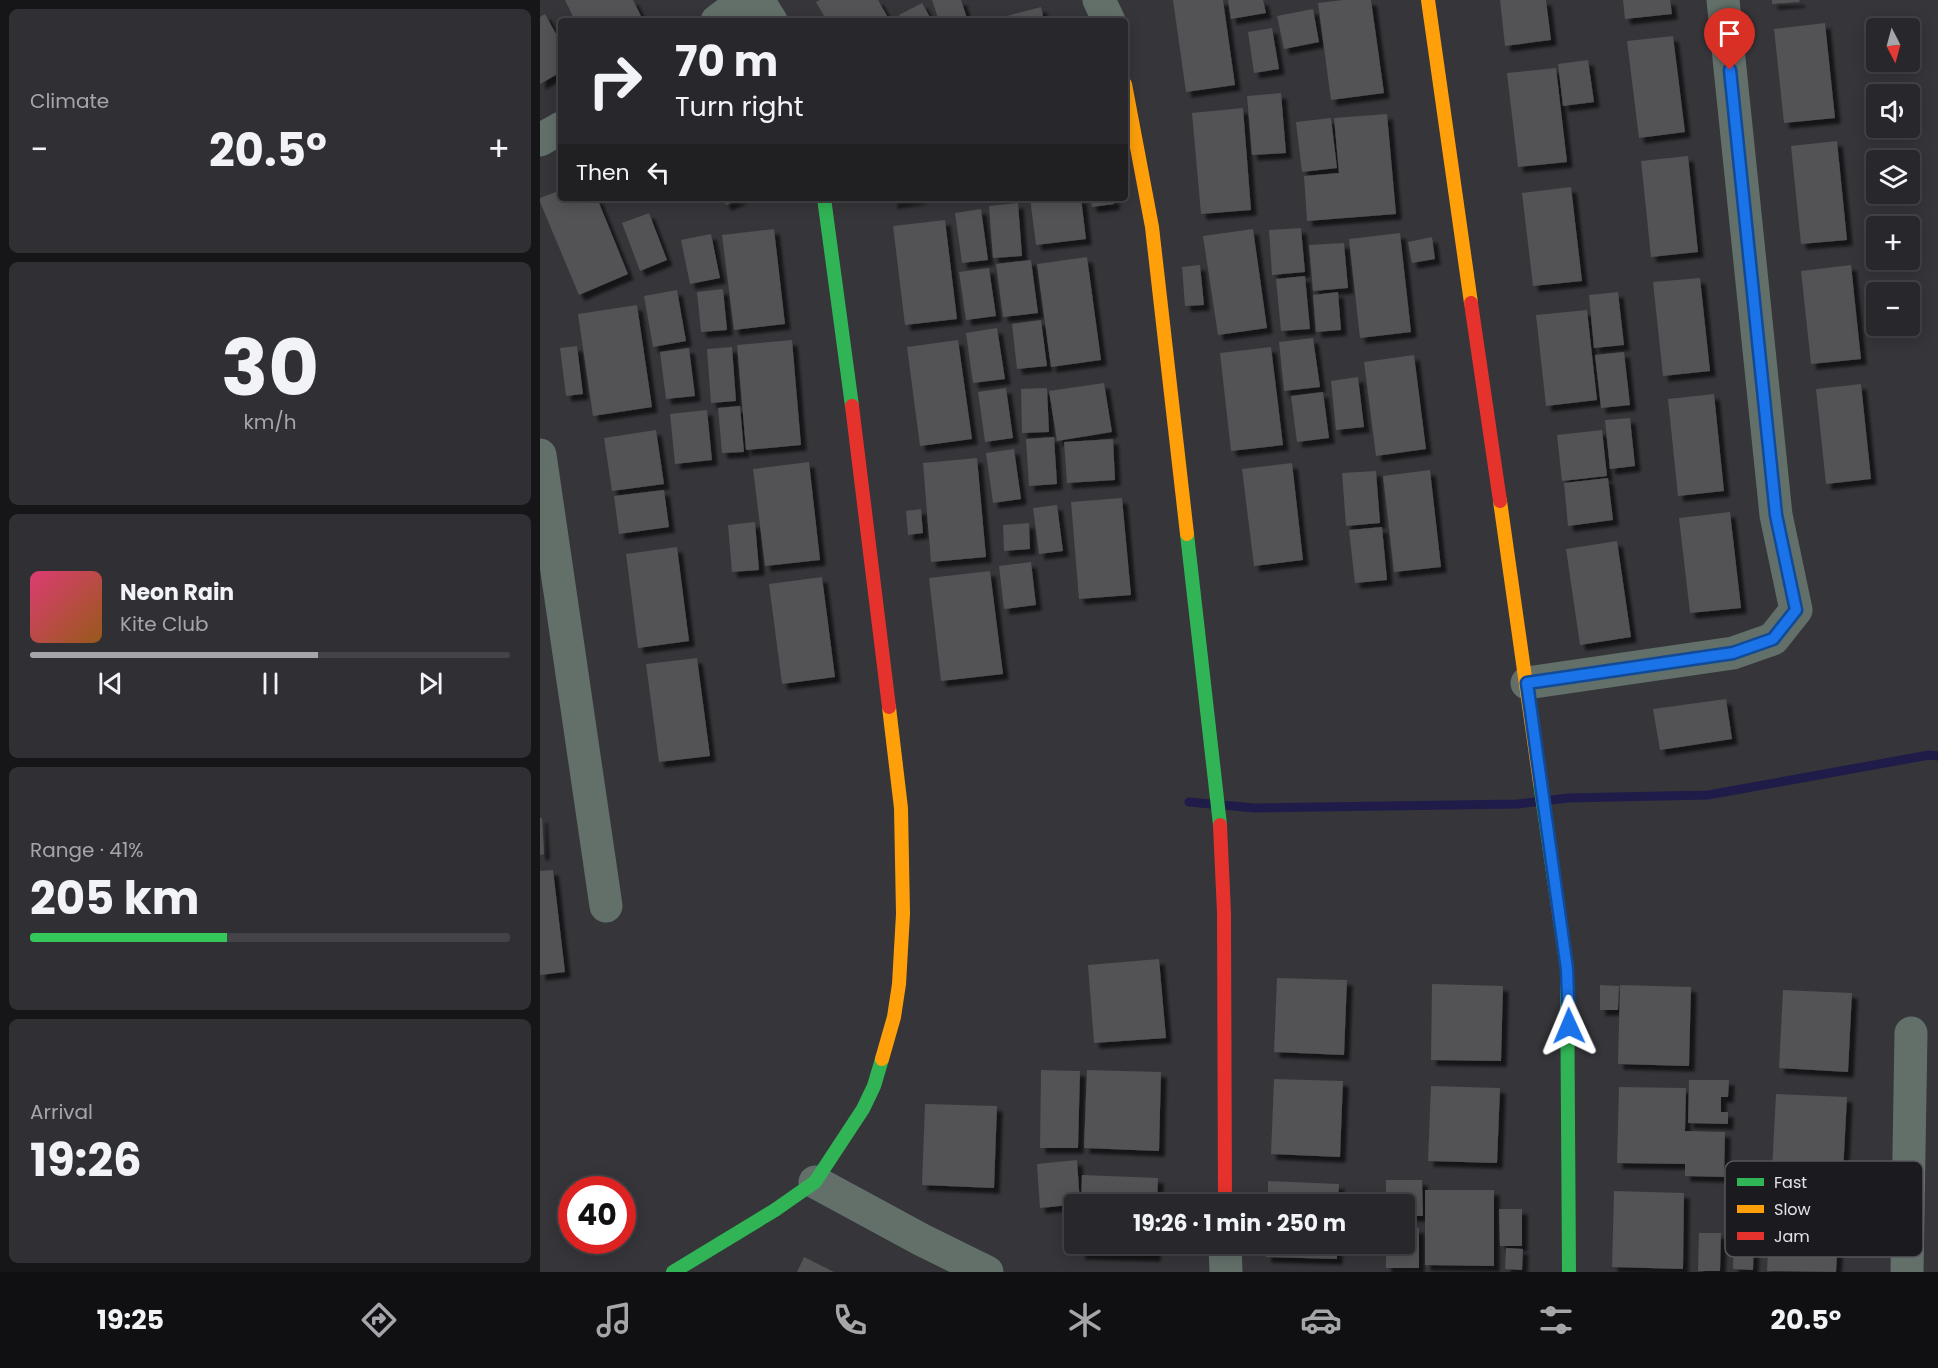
<!DOCTYPE html>
<meta charset="utf-8">
<style>
:root{--surface:#28282c;--page:#303034;--text:#f1f3f6;--muted:#a5a6a9;--line:#444448;--accent:#a5a6ab}
body{margin:0;font-family:Poppins,sans-serif;background:var(--page);color:var(--text);height:100vh;display:flex;flex-direction:column;font-size:22px;white-space:nowrap}
*{box-sizing:border-box;margin:0}
p{font-size:20px;color:var(--muted)}
.icon{flex:none;width:33px;height:33px;fill:none;stroke:currentColor;stroke-width:2;stroke-linecap:round;stroke-linejoin:round}
.map{position:relative;flex:1;overflow:hidden}
.sheet{display:flex;flex-direction:column;gap:9px;padding:9px;background:#161618;width:540px}
.sheet>*{flex:none}
.hud{position:absolute;left:18px;top:18px;width:570px;height:183px;border-radius:6px;box-shadow:0 3px 15px #0003,0 0 0 2px var(--line);background:#28282c;color:var(--text);overflow:hidden}
.needle{width:39px;rotate:174deg}
.tools{position:absolute;left:1326px;top:18px;display:grid;gap:12px}
.tools a{display:grid;place-items:center;width:54px;height:54px;border-radius:6px;background:var(--surface);box-shadow:0 3px 15px #0003,0 0 0 2px var(--line);font-size:30px}
.speed{position:absolute;left:18px;top:1176px;display:flex;gap:12px;font-size:30px;font-weight:700;text-align:center}
.speed>*{display:grid;place-content:center;width:78px;height:78px;border-radius:50%;background:var(--surface);box-shadow:0 3px 15px #0003,0 0 0 2px var(--line);line-height:1}
.speed .limit{border:9px solid #d22;background:#fff;color:#111}
.pin{position:absolute;display:grid;place-items:center;width:51px;height:51px;color:#fff;margin:-62px -26px;border-radius:50% 50% 50% 0;rotate:-45deg;box-shadow:0 0 6px #0007}
.pin .icon{rotate:45deg}
.me{position:absolute;width:66px;margin:-33px;rotate:359deg;stroke-linejoin:round;filter:drop-shadow(0 0 4px #0008)}
.turn{display:flex;align-items:center;gap:21px;height:126px;padding:0 18px;font-size:27px}
.turn .icon{width:78px;height:78px;stroke-width:2.5}
.turn b{display:block;font-size:42px;line-height:51px}
.then{display:flex;align-items:center;height:57px;padding:0 18px;background:#0003;gap:12px;font-size:22px}
.big{font-size:45px;font-weight:700;line-height:1.1}
.sheet .tile{flex:1;display:flex;flex-direction:column;justify-content:center;gap:9px;min-width:0;padding:0 21px;border-radius:9px;background:var(--page)}
.sheet .dial{align-items:center;gap:0}
.dial b{font-size:78px;line-height:1}
.song{display:flex;align-items:center;gap:18px}
.cover{width:72px;height:72px;border-radius:9px;background:linear-gradient(135deg,hsl(340 70% 55%),hsl(30 70% 35%))}
.played{height:6px;border-radius:3px;background:linear-gradient(90deg,var(--accent) 60%,var(--line) 60%)}
.keys{display:flex;justify-content:space-around;direction:ltr}
.heat{display:flex;justify-content:space-between;align-items:center;font-size:33px;direction:ltr}
.charge{height:9px;border-radius:4px;background:linear-gradient(90deg,#34c759 41%,var(--line) 0)}
.trip{position:absolute;left:524px;top:1194px;width:351px;height:60px;border-radius:6px;background:var(--surface);box-shadow:0 3px 15px #0003,0 0 0 2px var(--line);font-weight:700;line-height:60px;text-align:center}
.tab-bar{display:flex;height:96px;justify-content:space-around;align-items:center;background:#101012;color:var(--muted)}
.tab-bar .icon{width:42px;height:42px}
.tab-bar .selected{color:var(--accent)}
.tab-bar b{font-size:27px;color:var(--text)}
main{display:flex;flex:1;min-height:0}
.map>svg:first-child{display:block}
</style>
<main>
<section class="sheet">
<div class="tile"><p>Climate</p>
<div class="heat"><a>−</a><b class="big">20.5°</b><a>+</a></div>
</div>
<div class="tile dial"><b>30</b><p>km/h</p></div>
<div class="tile">
<div class="song"><i class="cover"></i><div><b>Neon Rain</b><p>Kite Club</p></div></div>
<div class="played"></div>
<div class="keys"><svg class="icon" aria-label="previous" viewBox="0 0 24 24"><path d="M18 5L8 12l10 7zM5 5v14"/></svg><svg class="icon" aria-label="pause" viewBox="0 0 24 24"><path d="M8 5v14M16 5v14"/></svg><svg class="icon" aria-label="next" viewBox="0 0 24 24"><path d="M6 5l10 7-10 7zM19 5v14"/></svg></div>
</div>
<div class="tile"><p>Range · 41%</p><b class="big">205 km</b><div class="charge"></div></div>
<div class="tile"><p>Arrival</p><b class="big">19:26</b></div>
</section>
<div class="map">
<svg width="1398" height="1272" viewBox="0 0 1398 1272">
<defs>
<filter id="shadow"><feDropShadow dx="5.5" dy="5.5" stdDeviation="1.5" flood-color="#0009"/></filter>
</defs>
<rect width="100%" height="100%" fill="#35353a"/>
<g fill="none" stroke-linecap="round" stroke-linejoin="round">
<polyline stroke="#201c49" stroke-width="9" points="649,802 714,808 978,804 1028,798 1168,795 1389,755 1398,756"/>
</g>
<g fill="#525256" filter="url(#shadow)">
<polygon points="25,0 93,0 103,20 35,21"/>
<polygon points="280,0 338,0 350,21 287,21 276,2"/>
<polygon points="392,0 421,0 427,18 419,21 399,21"/>
<polygon points="633,0 683,0 695,85 646,92"/>
<polygon points="688,0 723,0 726,13 691,19"/>
<polygon points="803,0 831,0 844,93 791,100 778,3"/>
<polygon points="960,0 1006,0 1011,40 965,46"/>
<polygon points="1083,0 1130,0 1132,14 1085,19"/>
<polygon points="1232,0 1259,0 1260,2 1232,4"/>
<polygon points="382,3 392,21 362,21 359,15"/>
<polygon points="501,7 504,21 452,21 452,20"/>
<polygon points="773,9 779,42 744,49 737,16"/>
<polygon points="5,14 21,43 21,72 0,84 0,17"/>
<polygon points="1285,23 1295,118 1244,123 1234,29"/>
<polygon points="732,28 739,69 714,73 708,32"/>
<polygon points="1133,36 1145,132 1099,138 1087,41"/>
<polygon points="1048,60 1054,102 1023,106 1018,64"/>
<polygon points="1016,68 1027,162 978,167 967,73"/>
<polygon points="741,93 746,153 712,155 707,96"/>
<polygon points="703,108 711,210 661,214 652,113"/>
<polygon points="847,114 856,214 767,221 764,176 799,173 794,118"/>
<polygon points="791,118 797,168 762,172 756,122"/>
<polygon points="1297,141 1307,240 1261,244 1251,146"/>
<polygon points="1148,156 1158,252 1111,257 1101,161"/>
<polygon points="1031,187 1042,281 993,286 982,193"/>
<polygon points="21,190 21,198 57,198 88,274 39,295 0,202 0,198"/>
<polygon points="183,198 202,198 186,205"/>
<polygon points="352,198 380,198 380,199 352,203"/>
<polygon points="490,198 541,198 546,239 496,245"/>
<polygon points="550,198 574,198 574,204 552,207"/>
<polygon points="478,203 482,256 453,258 449,206"/>
<polygon points="441,209 448,260 422,263 415,213"/>
<polygon points="109,213 127,260 100,271 82,223"/>
<polygon points="405,220 417,319 365,325 353,226"/>
<polygon points="761,228 765,272 732,275 729,230"/>
<polygon points="234,229 245,324 194,330 182,235"/>
<polygon points="713,229 727,328 678,335 663,236"/>
<polygon points="860,233 871,332 820,338 809,239"/>
<polygon points="171,234 180,278 150,284 141,240"/>
<polygon points="892,237 895,259 872,263 868,242"/>
<polygon points="804,243 808,288 773,291 769,245"/>
<polygon points="547,257 561,360 511,367 497,264"/>
<polygon points="491,260 498,313 463,317 456,264"/>
<polygon points="660,265 664,305 645,306 642,267"/>
<polygon points="1311,265 1321,359 1271,364 1261,271"/>
<polygon points="449,268 456,316 426,320 419,272"/>
<polygon points="765,276 770,329 741,331 736,279"/>
<polygon points="1160,278 1170,371 1123,376 1113,282"/>
<polygon points="183,289 187,330 161,332 157,292"/>
<polygon points="137,290 146,341 113,347 104,296"/>
<polygon points="798,292 801,330 776,332 773,295"/>
<polygon points="1078,292 1084,345 1054,348 1049,295"/>
<polygon points="97,305 112,407 53,416 38,314"/>
<polygon points="1047,310 1057,400 1006,406 996,315"/>
<polygon points="501,320 507,366 477,369 472,324"/>
<polygon points="457,328 465,379 433,383 426,333"/>
<polygon points="773,338 780,387 744,391 739,342"/>
<polygon points="252,340 261,445 206,450 197,345"/>
<polygon points="418,340 432,439 380,446 367,347"/>
<polygon points="37,346 43,394 26,396 20,348"/>
<polygon points="192,347 196,401 171,403 167,349"/>
<polygon points="731,347 743,445 691,451 680,353"/>
<polygon points="149,348 155,396 126,399 120,352"/>
<polygon points="1084,352 1090,405 1061,408 1055,355"/>
<polygon points="874,355 886,449 836,456 824,362"/>
<polygon points="818,377 824,427 796,430 791,381"/>
<polygon points="564,383 572,432 517,441 509,391"/>
<polygon points="1321,384 1331,479 1286,484 1276,389"/>
<polygon points="466,388 473,438 445,442 438,392"/>
<polygon points="507,388 509,432 482,433 481,389"/>
<polygon points="783,392 789,438 757,442 751,396"/>
<polygon points="1174,394 1184,491 1138,496 1128,399"/>
<polygon points="200,406 204,452 182,453 178,408"/>
<polygon points="167,410 172,460 135,464 130,414"/>
<polygon points="1090,418 1095,466 1070,469 1065,420"/>
<polygon points="116,430 124,484 72,491 64,438"/>
<polygon points="1062,430 1067,476 1022,481 1017,435"/>
<polygon points="514,437 517,484 489,486 486,439"/>
<polygon points="573,439 575,480 527,483 524,442"/>
<polygon points="474,449 481,499 453,503 446,453"/>
<polygon points="437,458 446,557 391,562 383,463"/>
<polygon points="269,462 280,560 225,566 213,469"/>
<polygon points="752,463 763,560 714,566 702,469"/>
<polygon points="890,470 901,567 854,572 843,476"/>
<polygon points="836,471 840,523 806,526 802,473"/>
<polygon points="1068,478 1073,520 1028,526 1024,483"/>
<polygon points="124,490 129,527 79,534 74,496"/>
<polygon points="582,498 591,595 539,599 531,502"/>
<polygon points="517,505 523,551 499,554 493,508"/>
<polygon points="381,509 383,533 368,535 366,511"/>
<polygon points="1190,512 1201,608 1150,613 1139,518"/>
<polygon points="215,522 219,570 192,572 188,525"/>
<polygon points="489,523 490,549 464,551 463,525"/>
<polygon points="842,527 847,580 815,583 809,530"/>
<polygon points="1077,541 1091,637 1040,645 1026,549"/>
<polygon points="137,547 149,641 98,648 86,554"/>
<polygon points="491,562 496,605 464,609 459,566"/>
<polygon points="450,571 463,674 401,681 389,578"/>
<polygon points="282,577 295,677 242,684 229,584"/>
<polygon points="157,658 170,756 119,762 106,664"/>
<polygon points="1186,699 1192,739 1120,750 1113,709"/>
<polygon points="0,818 2,818 4,854 0,855"/>
<polygon points="13,870 25,972 0,975 0,871"/>
<polygon points="619,959 626,1038 554,1043 548,965"/>
<polygon points="737,978 807,980 804,1055 734,1052"/>
<polygon points="892,984 963,986 961,1061 891,1060"/>
<polygon points="1060,985 1079,986 1078,1010 1060,1010"/>
<polygon points="1080,985 1151,987 1149,1066 1078,1064"/>
<polygon points="1243,990 1312,993 1308,1072 1239,1068"/>
<polygon points="501,1070 540,1071 538,1148 500,1148"/>
<polygon points="547,1070 621,1072 619,1151 544,1148"/>
<polygon points="734,1079 803,1081 800,1157 731,1154"/>
<polygon points="1149,1080 1189,1080 1188,1097 1181,1097 1181,1112 1188,1112 1188,1124 1148,1123"/>
<polygon points="891,1086 960,1088 957,1163 888,1161"/>
<polygon points="1079,1087 1146,1088 1145,1131 1185,1132 1184,1177 1145,1176 1145,1164 1077,1163"/>
<polygon points="1236,1094 1307,1097 1303,1173 1232,1170"/>
<polygon points="385,1104 457,1106 454,1188 382,1185"/>
<polygon points="537,1160 540,1204 500,1208 497,1164"/>
<polygon points="542,1175 618,1178 617,1204 541,1204"/>
<polygon points="846,1180 882,1180 883,1216 864,1216 864,1204 846,1204"/>
<polygon points="728,1181 799,1184 798,1204 728,1204"/>
<polygon points="885,1190 954,1190 954,1266 885,1265"/>
<polygon points="1074,1191 1144,1193 1143,1269 1072,1267"/>
<polygon points="1231,1197 1300,1200 1296,1272 1227,1271"/>
<polygon points="959,1209 982,1209 982,1246 960,1246"/>
<polygon points="864,1228 879,1228 879,1268 846,1268 846,1244 864,1244"/>
<polygon points="1194,1232 1214,1233 1213,1270 1193,1269"/>
<polygon points="1159,1233 1181,1233 1180,1271 1158,1271"/>
<polygon points="540,1244 615,1244 615,1256 540,1254"/>
<polygon points="726,1244 797,1244 797,1259 726,1257"/>
<polygon points="966,1248 983,1249 982,1270 965,1269"/>
<polygon points="264,1257 294,1272 257,1272"/>
</g>
<g fill="none" stroke-linecap="round" stroke-linejoin="round">
<g stroke="#63706a" stroke-width="33">
<polyline points="218,0 231,21"/>
<polyline points="559,0 569,21"/>
<polyline points="177,21 205,0"/>
<polyline points="0,140 21,128"/>
<polyline points="0,455 66,906"/>
<polyline points="987,683 1193,653 1233,639 1256,610 1236,515 1183,0"/>
<polyline points="275,1182 382,1240 447,1272"/>
<polyline points="685,1244 686,1272"/>
<polyline points="1367,1272 1371,1033"/>
</g>
<g stroke="#30b455" stroke-width="14">
<polyline points="284,198 312,406"/>
<polyline points="647,534 680,825"/>
<polyline points="1000,783 1027,969 1029,1272"/>
<polyline points="133,1272 235,1210 275,1182 323,1109 334,1086 342,1059"/>
</g>
<g stroke="#ff9f0a" stroke-width="14">
<polyline points="888,0 931,303"/>
<polyline points="585,84 612,227 647,534"/>
<polyline points="960,501 1000,783"/>
<polyline points="342,1059 354,1017 359,984 363,914 361,808 349,707"/>
</g>
<g stroke="#e5322d" stroke-width="14">
<polyline points="931,303 960,501"/>
<polyline points="312,406 349,707"/>
<polyline points="680,825 684,913 685,1204"/>
</g>
</g>
<g fill="none" stroke-linecap="round" stroke-linejoin="round">
<defs>
<polyline id="route" points="1029,1026 1027,969 987,683 1193,653 1233,639 1256,610 1236,515 1190,70"/>
</defs>
<use href="#route" stroke="#114b97" stroke-width="15"/>
<use href="#route" stroke="#1a73e8" stroke-width="10"/>
</g>
<rect x="1185" y="1161" width="198" height="96" rx="9" fill="#1b1b1f" stroke="#57575b" stroke-width="1.5"/>
<rect x="1197" y="1178" width="27" height="8" fill="#30b455"/>
<rect x="1197" y="1205" width="27" height="8" fill="#ff9f0a"/>
<rect x="1197" y="1232" width="27" height="8" fill="#e5322d"/>
<g font-size="16" fill="#e2e3e8">
<text x="1234" y="1188">Fast</text>
<text x="1234" y="1215">Slow</text>
<text x="1234" y="1242">Jam</text>
</g>
</svg>
<div class="tools">
<a><svg class="needle" viewBox="-14 -14 28 28"><path d="M0-13l5 13h-10z" fill="#e53935"/><path d="M0 13l5-13h-10z" fill="#a5a6a9"/></svg></a>
<a><svg class="icon" aria-label="sound" viewBox="0 0 24 24"><path d="M4 9h4l5-4v14l-5-4H4zM17 9q2 3 0 6"/></svg></a>
<a><svg class="icon" aria-label="layers" viewBox="0 0 24 24"><path d="M12 4l9 5-9 5-9-5zM3 14l9 5 9-5"/></svg></a>
<a>+</a>
<a>−</a>
</div>
<div class="speed"><div class="limit">40</div></div>
<div class="pin" style="left:1190px;top:70px;background:#d93025"><svg class="icon" aria-label="arrive" viewBox="0 0 24 24"><path d="M6 21V4h12l-3 4 3 4H6"/></svg></div>
<svg class="me" style="left:1029px;top:1026px" viewBox="-20 -20 40 40"><path d="M0-17L14 15 0 8-14 15z" fill="#1a73e8" stroke="#fff" stroke-width="4"/></svg>
<div class="trip">19:26 · 1 min · 250 m</div>
<div class="hud">
<div class="turn"><svg class="icon" aria-label="right" viewBox="0 0 24 24"><path d="M7 20v-9h11M14 6l5 5-5 5"/></svg><div><b>70 m</b>Turn right</div></div>
<div class="then">Then<svg class="icon" aria-label="left" viewBox="0 0 24 24"><path d="M17 20v-9H6M10 6l-5 5 5 5"/></svg></div>
</div>
</div>
</main>
<nav class="tab-bar">
<b>19:25</b>
<svg class="icon selected" aria-label="directions" viewBox="0 0 24 24"><path d="M12 3l9 9-9 9-9-9zM9 14v-3h6M13 9l2 2-2 2"/></svg>
<svg class="icon" aria-label="music" viewBox="0 0 24 24"><path d="M9 18V5l10-2v13"/><circle cx="6" cy="18" r="3"/><circle cx="16" cy="16" r="3"/></svg>
<svg class="icon" aria-label="phone" viewBox="0 0 24 24"><path d="M5 4h4l2 5-3 2q2 4 5 5l2-3 5 2v4C11 20 4 13 5 4z"/></svg>
<svg class="icon" aria-label="climate" viewBox="0 0 24 24"><path d="M12 3v18M4 7l16 10M4 17L20 7"/></svg>
<svg class="icon" aria-label="car" viewBox="0 0 24 24"><path d="M5 17H2v-5l4-1 3-4h7l3 4 3 1v5h-3M9 17h6M6 11h13"/><circle cx="7" cy="17" r="2"/><circle cx="17" cy="17" r="2"/></svg>
<svg class="icon" aria-label="filters" viewBox="0 0 24 24"><path d="M4 7h16M4 17h16"/><circle cx="9" cy="7" r="2"/><circle cx="15" cy="17" r="2"/></svg>
<b>20.5°</b>
</nav>
